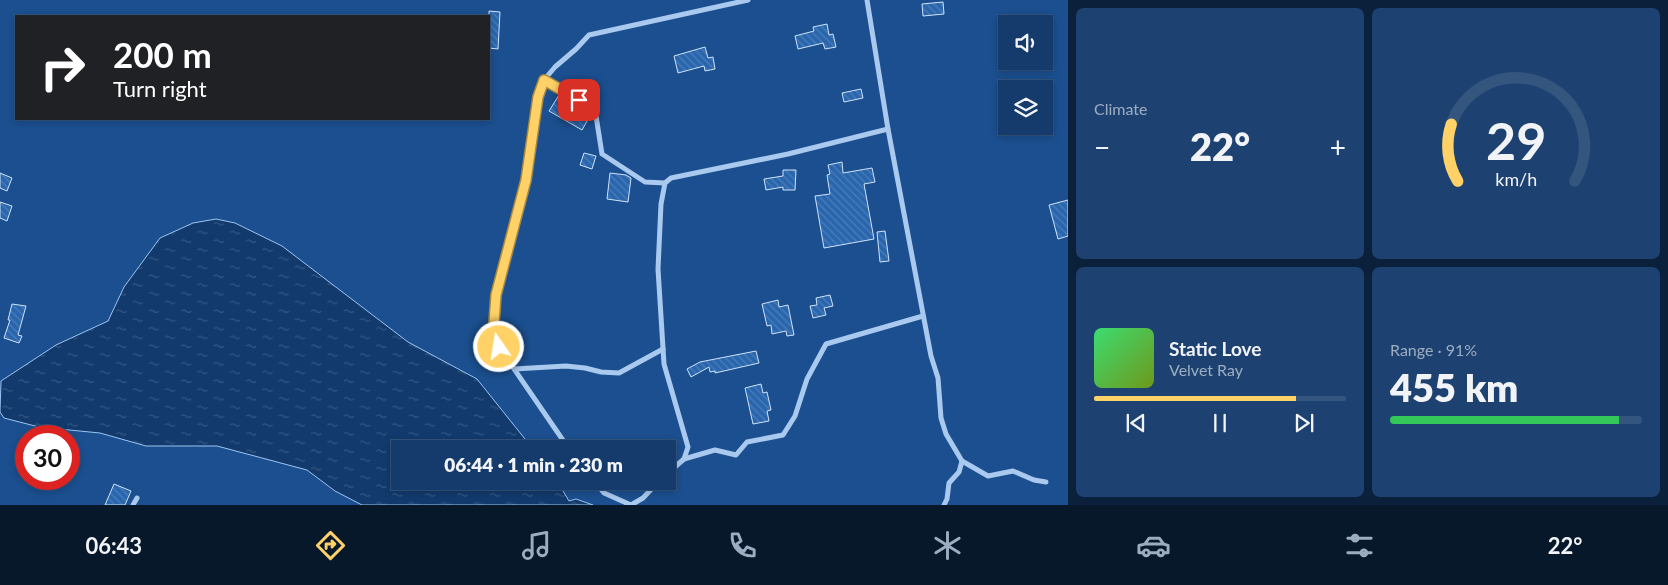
<!DOCTYPE html>
<meta charset="utf-8">
<style>
:root{--surface:#143b6b;--page:#1d4271;--text:#f1f3f6;--muted:#9dadc1;--line:#33557e;--accent:#ffd166}
body{margin:0;font-family:Lato,sans-serif;background:var(--page);color:var(--text);height:100vh;display:flex;flex-direction:column;font-size:19px;white-space:nowrap}
*{box-sizing:border-box;margin:0}
p{font-size:16px;color:var(--muted)}
.icon{flex:none;width:28px;height:28px;fill:none;stroke:currentColor;stroke-width:2;stroke-linecap:round;stroke-linejoin:round}
.map{position:relative;flex:1;overflow:hidden}
.sheet{display:flex;flex-direction:column;gap:8px;padding:8px;background:#0b203b;width:600px}
.sheet>*{flex:none}
.guide{position:absolute;left:15px;top:15px;width:475px;height:105px;border-radius:0px;box-shadow:0 2px 8px #0003,0 0 0 1px var(--line);background:#202124;color:#fff;overflow:hidden}
.tools{position:absolute;left:998px;top:15px;display:grid;gap:10px}
.tools a{display:grid;place-items:center;width:55px;height:55px;border-radius:0px;background:var(--surface);box-shadow:0 2px 8px #0003,0 0 0 1px var(--line);font-size:25px}
.speed{position:absolute;left:15px;top:425px;display:flex;gap:10px;font-size:25px;font-weight:700;text-align:center}
.speed>*{display:grid;place-content:center;width:65px;height:65px;border-radius:50%;background:var(--surface);box-shadow:0 2px 8px #0003,0 0 0 1px var(--line);line-height:1}
.speed .limit{border:8px solid #d22;background:#fff;color:#111}
.pin{position:absolute;display:grid;place-items:center;width:42px;height:42px;color:#fff;margin:-21px;border-radius:10px;box-shadow:0 2px 8px #0006}
.me{position:absolute;width:55px;margin:-28px;rotate:347deg;stroke-linejoin:round;filter:drop-shadow(0 0 4px #0008)}
.turn{display:flex;align-items:center;gap:18px;height:105px;padding:0 15px;font-size:22px}
.turn .icon{width:65px;height:65px;stroke-width:2.5}
.turn b{display:block;font-size:35px;line-height:42px}
.big{font-size:38px;font-weight:800;line-height:1.1}
.sheet .widget{flex:1;display:flex;flex-direction:column;justify-content:center;gap:8px;min-width:0;padding:0 18px;border-radius:8px;background:var(--page)}
.sheet .dial{align-items:center;gap:0}
.dial svg{height:130px;overflow:visible;fill:none;stroke:var(--line);stroke-width:7;stroke-linecap:round;text-anchor:middle}
.dial text{fill:var(--text);stroke:none}
.song{display:flex;align-items:center;gap:15px}
.cover{width:60px;height:60px;border-radius:8px;background:linear-gradient(135deg,hsl(140 70% 55%),hsl(80 70% 35%))}
.played{height:5px;border-radius:2px;background:linear-gradient(90deg,var(--accent) 80%,var(--line) 80%)}
.keys{display:flex;justify-content:space-around;direction:ltr}
.heat{display:flex;justify-content:space-between;align-items:center;font-size:28px;direction:ltr}
.charge{height:8px;border-radius:4px;background:linear-gradient(90deg,#34c759 91%,var(--line) 0)}
.sheet .tiles{flex:1;display:grid;gap:8px;grid-template-columns:repeat(2,1fr)}
.trip{position:absolute;left:391px;top:440px;width:285px;height:50px;border-radius:0px;background:var(--surface);box-shadow:0 2px 8px #0003,0 0 0 1px var(--line);font-weight:800;line-height:50px;text-align:center}
.tab-bar{display:flex;height:80px;justify-content:space-around;align-items:center;background:#08182b;color:var(--muted)}
.tab-bar .icon{width:35px;height:35px}
.tab-bar .current{color:var(--accent)}
.tab-bar b{font-size:22px;color:var(--text)}
main{display:flex;flex:1;min-height:0}
.map>svg:first-child{display:block}
</style>
<main>
<div class="map">
<svg width="1068" height="505" viewBox="0 0 1068 505">
<defs>
<pattern id="water-ripples" width="26" height="14" patternUnits="userSpaceOnUse" patternTransform="scale(1.25)"><rect width="26" height="14" fill="#123a6d"/><path d="M2 4q2-2 4 0t4 0M15 11q2-2 4 0t4 0" fill="none" stroke="#365883"/></pattern>
<pattern id="building-back-hatch" width="6" height="6" patternUnits="userSpaceOnUse" patternTransform="scale(1.25)"><rect width="6" height="6" fill="#2a66ad"/><path d="M-1 5l2 2M0 0l6 6M5-1l2 2" fill="none" stroke="#4a7db9"/></pattern>
</defs>
<rect width="100%" height="100%" fill="#1b4f8f"/>
<polygon fill="url(#water-ripples)" stroke="#9cc4f0" points="216,219 235,223 282,246 408,342 477,379 533,449 400,449 400,481 557,481 569,501 576,499 593,505 362,505 335,491 307,470 217,446 146,446 100,433 39,427 4,418 0,412 1,381 56,345 108,321 124,287 160,238 193,223"/>
<g fill="url(#building-back-hatch)" stroke="#cfe3fa">
<polygon points="943,2 944,14 923,16 922,4"/>
<polygon points="489,11 500,12 498,49 489,48"/>
<polygon points="827,24 829,35 833,34 836,47 825,49 823,43 798,49 795,36 814,31 813,27"/>
<polygon points="705,47 708,58 713,57 715,69 705,71 704,66 678,73 674,56"/>
<polygon points="861,89 863,98 844,102 842,93"/>
<polygon points="559,95 580,107 590,116 582,130 549,111"/>
<polygon points="584,153 596,156 592,169 580,165"/>
<polygon points="842,162 843,173 872,168 875,182 864,184 874,239 824,248 815,196 830,194 827,175 830,174 828,165"/>
<polygon points="783,170 796,170 795,190 783,190 783,187 766,190 764,179 783,176"/>
<polygon points="0,173 12,178 7,191 0,188"/>
<polygon points="610,173 626,175 631,178 628,202 607,199"/>
<polygon points="1068,200 1068,236 1058,239 1049,205"/>
<polygon points="0,202 12,206 7,221 0,218"/>
<polygon points="885,231 889,261 880,262 877,232"/>
<polygon points="830,295 833,306 824,308 826,315 813,318 810,306 817,305 816,298"/>
<polygon points="778,300 779,307 788,305 794,335 787,336 786,331 772,334 771,325 767,326 762,304"/>
<polygon points="12,304 26,306 18,335 22,336 19,343 4,338 10,320 8,320"/>
<polygon points="756,351 759,363 715,373 715,371 710,372 709,367 691,377 687,369 700,362"/>
<polygon points="761,384 763,393 767,392 771,410 767,411 769,421 753,424 745,388"/>
<polygon points="114,484 131,491 125,505 105,505"/>
</g>
<g fill="none" stroke-linecap="round" stroke-linejoin="round">
<g stroke="#a9c9ee" stroke-width="5">
<polyline points="867,0 888,129 931,356 938,378 941,418 946,434 962,461 959,472 949,483 947,499 944,505"/>
<polyline points="544,80 579,100 596,116 602,154 645,182 665,183"/>
<polyline points="514,369 566,366 585,368 601,372 619,373 663,349"/>
<polyline points="569,449 499,347 494,323 496,295 526,180 538,97 544,80 555,67 576,49 589,35 748,0"/>
<polyline points="684,459 715,450 736,455 747,442 783,435 795,416 807,379 826,344 923,316"/>
<polyline points="962,461 988,476 1013,471 1034,480 1046,482"/>
<polyline points="668,473 684,459 688,447 664,364 658,269 661,204 665,183 671,178 788,154 888,129"/>
<polyline points="594,481 604,493 631,505"/>
<polyline points="133,505 137,498"/>
<polyline points="631,505 643,498 659,481"/>
</g>
</g>
<g fill="none" stroke-linecap="round" stroke-linejoin="round">
<defs>
<polyline id="route" points="499,347 494,323 496,295 526,180 538,97 544,80 579,100"/>
</defs>
<use href="#route" stroke="#a68842" stroke-width="12"/>
<use href="#route" stroke="#ffd166" stroke-width="9"/>
</g>
</svg>
<div class="tools">
<a><svg class="icon" aria-label="sound" viewBox="0 0 24 24"><path d="M4 9h4l5-4v14l-5-4H4zM17 9q2 3 0 6"/></svg></a>
<a><svg class="icon" aria-label="layers" viewBox="0 0 24 24"><path d="M12 4l9 5-9 5-9-5zM3 14l9 5 9-5"/></svg></a>
</div>
<div class="speed"><div class="limit">30</div></div>
<div class="pin" style="left:579px;top:100px;background:#d93025"><svg class="icon" aria-label="arrive" viewBox="0 0 24 24"><path d="M6 21V4h12l-3 4 3 4H6"/></svg></div>
<svg class="me" style="left:499px;top:347px" viewBox="-20 -20 40 40"><circle r="17" fill="#ffd166" stroke="#fff" stroke-width="3"/><path d="M0-11L8 9 0 5-8 9z" fill="#fff"/></svg>
<div class="trip">06:44 · 1 min · 230 m</div>
<div class="guide">
<div class="turn"><svg class="icon" aria-label="right" viewBox="0 0 24 24"><path d="M7 20v-9h11M14 6l5 5-5 5"/></svg><div><b>200 m</b>Turn right</div></div>
</div>
</div>
<section class="sheet">
<div class="tiles">
<div class="widget"><p>Climate</p>
<div class="heat"><a>−</a><b class="big">22°</b><a>+</a></div>
</div>
<div class="widget dial"><svg viewBox="0 0 100 80">
<path d="M14 69A42 42 0 1 1 86 69"/>
<path d="M14 69A42 42 0 0 1 10 34" stroke="#ffd166"/>
<text x="50" y="56" font-size="32" font-weight="700">29</text>
<text x="50" y="72" font-size="11">km/h</text>
</svg></div>
<div class="widget">
<div class="song"><i class="cover"></i><div><b>Static Love</b><p>Velvet Ray</p></div></div>
<div class="played"></div>
<div class="keys"><svg class="icon" aria-label="previous" viewBox="0 0 24 24"><path d="M18 5L8 12l10 7zM5 5v14"/></svg><svg class="icon" aria-label="pause" viewBox="0 0 24 24"><path d="M8 5v14M16 5v14"/></svg><svg class="icon" aria-label="next" viewBox="0 0 24 24"><path d="M6 5l10 7-10 7zM19 5v14"/></svg></div>
</div>
<div class="widget"><p>Range · 91%</p><b class="big">455 km</b><div class="charge"></div></div>
</div>
</section>
</main>
<nav class="tab-bar">
<b>06:43</b>
<svg class="icon current" aria-label="directions" viewBox="0 0 24 24"><path d="M12 3l9 9-9 9-9-9zM9 14v-3h6M13 9l2 2-2 2"/></svg>
<svg class="icon" aria-label="music" viewBox="0 0 24 24"><path d="M9 18V5l10-2v13"/><circle cx="6" cy="18" r="3"/><circle cx="16" cy="16" r="3"/></svg>
<svg class="icon" aria-label="phone" viewBox="0 0 24 24"><path d="M5 4h4l2 5-3 2q2 4 5 5l2-3 5 2v4C11 20 4 13 5 4z"/></svg>
<svg class="icon" aria-label="climate" viewBox="0 0 24 24"><path d="M12 3v18M4 7l16 10M4 17L20 7"/></svg>
<svg class="icon" aria-label="car" viewBox="0 0 24 24"><path d="M5 17H2v-5l4-1 3-4h7l3 4 3 1v5h-3M9 17h6M6 11h13"/><circle cx="7" cy="17" r="2"/><circle cx="17" cy="17" r="2"/></svg>
<svg class="icon" aria-label="filters" viewBox="0 0 24 24"><path d="M4 7h16M4 17h16"/><circle cx="9" cy="7" r="2"/><circle cx="15" cy="17" r="2"/></svg>
<b>22°</b>
</nav>
